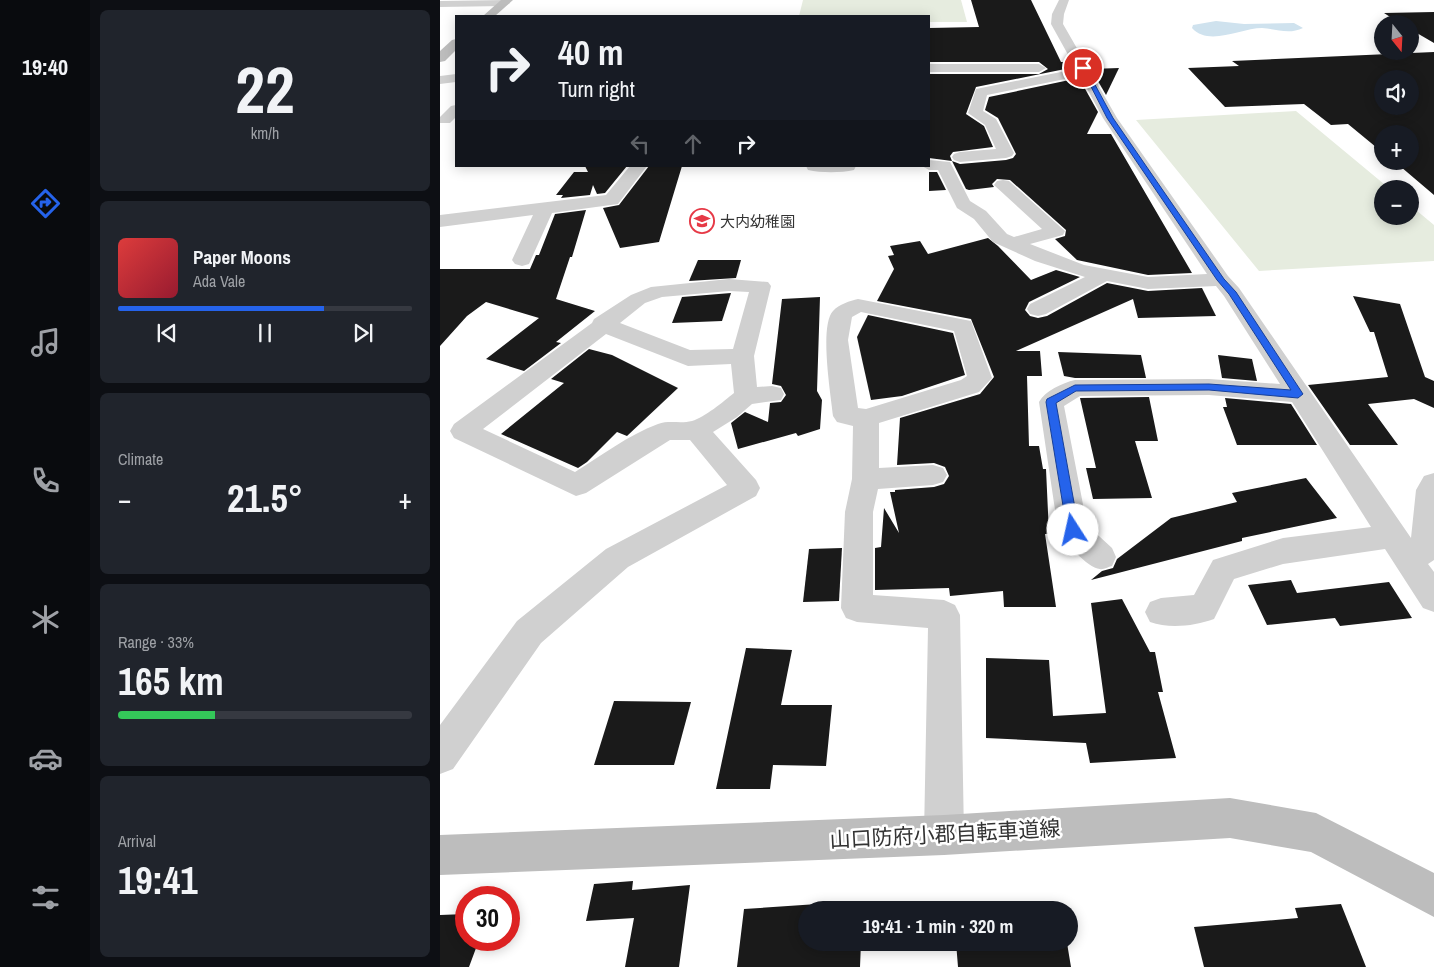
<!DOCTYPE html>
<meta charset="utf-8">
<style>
:root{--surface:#171b24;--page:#20242c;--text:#f1f3f6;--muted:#9ea1a6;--line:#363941;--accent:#2563eb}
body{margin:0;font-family:"Archivo Narrow","Noto Sans JP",sans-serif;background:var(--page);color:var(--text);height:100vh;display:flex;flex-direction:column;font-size:19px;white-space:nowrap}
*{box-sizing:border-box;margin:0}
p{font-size:16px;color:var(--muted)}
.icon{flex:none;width:28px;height:28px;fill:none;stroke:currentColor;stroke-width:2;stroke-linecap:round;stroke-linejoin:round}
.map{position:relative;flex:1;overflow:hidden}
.drawer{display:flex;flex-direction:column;gap:10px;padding:10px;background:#0d0f14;width:350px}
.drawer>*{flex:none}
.guide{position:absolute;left:15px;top:15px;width:475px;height:152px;border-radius:0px;box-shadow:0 2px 12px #0003;background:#171b24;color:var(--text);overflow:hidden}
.needle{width:32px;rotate:162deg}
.tools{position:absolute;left:934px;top:15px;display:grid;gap:10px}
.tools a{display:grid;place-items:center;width:45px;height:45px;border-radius:50%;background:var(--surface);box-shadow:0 2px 12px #0003;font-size:25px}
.speed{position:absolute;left:15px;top:886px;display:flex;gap:10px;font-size:25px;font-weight:700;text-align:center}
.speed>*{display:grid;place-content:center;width:65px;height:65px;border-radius:50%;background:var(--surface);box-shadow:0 2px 12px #0003;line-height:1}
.speed .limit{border:8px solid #d22;background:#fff;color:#111}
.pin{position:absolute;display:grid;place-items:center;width:42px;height:42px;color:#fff;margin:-21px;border:2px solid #fff;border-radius:50%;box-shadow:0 1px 5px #0007}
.me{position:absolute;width:55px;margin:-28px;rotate:350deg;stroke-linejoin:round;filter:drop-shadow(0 0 4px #0008)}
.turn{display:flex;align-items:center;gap:18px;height:105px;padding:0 20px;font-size:22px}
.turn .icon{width:65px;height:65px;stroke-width:2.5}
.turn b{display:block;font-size:35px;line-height:42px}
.lanes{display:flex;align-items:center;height:48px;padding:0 20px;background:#0003;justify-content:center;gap:25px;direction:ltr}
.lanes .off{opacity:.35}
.big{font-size:38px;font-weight:700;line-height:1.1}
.drawer .tile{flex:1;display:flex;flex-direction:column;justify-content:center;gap:8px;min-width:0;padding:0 18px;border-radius:8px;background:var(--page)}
.drawer .dial{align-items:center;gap:0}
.dial b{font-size:65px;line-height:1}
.song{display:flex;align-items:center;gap:15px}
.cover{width:60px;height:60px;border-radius:8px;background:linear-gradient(135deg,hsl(0 70% 55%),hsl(350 70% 35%))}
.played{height:5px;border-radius:2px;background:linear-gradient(90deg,var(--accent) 70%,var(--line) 70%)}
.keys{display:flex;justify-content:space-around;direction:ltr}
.heat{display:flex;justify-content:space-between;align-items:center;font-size:28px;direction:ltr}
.charge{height:8px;border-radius:4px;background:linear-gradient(90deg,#34c759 33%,var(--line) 0)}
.trip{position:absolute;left:358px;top:901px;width:280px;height:50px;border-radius:25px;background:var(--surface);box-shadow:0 2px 12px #0003;font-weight:700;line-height:50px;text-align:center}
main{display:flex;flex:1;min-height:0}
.tabs{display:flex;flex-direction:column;width:90px;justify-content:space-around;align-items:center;background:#090b0e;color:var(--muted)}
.tabs .icon{width:35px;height:35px}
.tabs .on{color:var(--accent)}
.tabs b{font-size:22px;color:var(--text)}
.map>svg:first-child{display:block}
</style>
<main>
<nav class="tabs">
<b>19:40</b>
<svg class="icon on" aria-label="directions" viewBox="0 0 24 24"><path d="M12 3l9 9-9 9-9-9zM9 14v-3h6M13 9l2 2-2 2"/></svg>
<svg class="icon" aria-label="music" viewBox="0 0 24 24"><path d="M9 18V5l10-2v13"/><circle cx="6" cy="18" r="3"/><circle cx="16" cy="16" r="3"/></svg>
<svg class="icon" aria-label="phone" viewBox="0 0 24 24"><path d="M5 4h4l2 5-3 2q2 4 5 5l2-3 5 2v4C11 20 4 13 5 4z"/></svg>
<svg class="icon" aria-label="climate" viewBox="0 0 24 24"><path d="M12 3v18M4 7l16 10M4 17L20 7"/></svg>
<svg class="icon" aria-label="car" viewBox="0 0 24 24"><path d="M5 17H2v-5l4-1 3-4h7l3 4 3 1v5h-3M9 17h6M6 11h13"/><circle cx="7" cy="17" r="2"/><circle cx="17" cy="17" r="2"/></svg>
<svg class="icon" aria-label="filters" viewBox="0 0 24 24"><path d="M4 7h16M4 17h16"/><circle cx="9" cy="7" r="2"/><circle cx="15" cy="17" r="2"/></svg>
</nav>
<section class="drawer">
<div class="tile dial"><b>22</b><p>km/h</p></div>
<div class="tile">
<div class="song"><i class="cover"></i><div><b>Paper Moons</b><p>Ada Vale</p></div></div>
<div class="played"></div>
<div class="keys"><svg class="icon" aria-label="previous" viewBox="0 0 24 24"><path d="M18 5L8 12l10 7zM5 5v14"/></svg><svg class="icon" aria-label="pause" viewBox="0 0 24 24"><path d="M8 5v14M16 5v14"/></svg><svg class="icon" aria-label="next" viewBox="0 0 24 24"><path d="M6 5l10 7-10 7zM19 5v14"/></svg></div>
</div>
<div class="tile"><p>Climate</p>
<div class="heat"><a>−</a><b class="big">21.5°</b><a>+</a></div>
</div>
<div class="tile"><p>Range · 33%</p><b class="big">165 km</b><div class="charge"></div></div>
<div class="tile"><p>Arrival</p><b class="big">19:41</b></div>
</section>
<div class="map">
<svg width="994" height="967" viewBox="0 0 994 967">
<rect width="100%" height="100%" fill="#fff"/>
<g fill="#e6ecdf">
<polygon points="363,0 521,0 527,22 489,22 489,16 359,16"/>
<polygon points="856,111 950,189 942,189 942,216 970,216 970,205 994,225 994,261 819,271 696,120"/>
</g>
<path fill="#cfe2ee" d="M776,21L804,24L854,23L863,28C849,35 836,29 822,28C801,28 769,47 752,28L753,25Z"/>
<g fill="#1a1a1a" fill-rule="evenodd">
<polygon points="531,0 591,0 621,62 627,62 630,68 536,87 526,114 544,126 553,147 513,152 510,156 512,161 520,164 566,160 573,158 576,154 558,118 545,110 549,97 639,78 658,112 647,134 671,134 752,273 708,275 637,260 615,239 625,236 626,230 570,180 557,179 552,184 554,187 529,190 526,189 512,161 489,158 489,74 599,74 608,69 599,62 489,62 489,28 539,27"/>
<polygon points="994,12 994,43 970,29 970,24 961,24 944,13"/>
<path d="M994,52V195L954,161H970V134H942V152L908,124L891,125L864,104L785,107L748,68L799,66L792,61ZM942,79H970V106H942Z"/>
<polygon points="679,68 666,95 651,69"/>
<polygon points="145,166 187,166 165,193 157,194 153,185 150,195 121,198 123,195 116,195 134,172 148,172"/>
<polygon points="209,166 242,166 219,242 180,248 163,208 179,205"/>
<polygon points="489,172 497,172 506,190 489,191"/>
<polygon points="146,210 132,257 130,257 116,299 155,311 116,342 121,343 84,371 46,359 99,318 46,302 27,316 0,346 0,269 90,269 96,255 99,255 115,214"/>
<polygon points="548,238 558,246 591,280 616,270 640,277 589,302 585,310 590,316 598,318 607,316 667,283 708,291 762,288 776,316 698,318 693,299 576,351 600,351 602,376 587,376 589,446 599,446 603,469 606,469 609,534 605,534 616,607 564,607 563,591 510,596 509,588 435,590 435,548 441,547 444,508 459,533 450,492 455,492 455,490 494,487 504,484 509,476 505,467 494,463 457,465 460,418 540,394 554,377 531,319 437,301 454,269 448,256 454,255 450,246 480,241 488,254"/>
<polygon points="258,260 301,260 296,278 249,281"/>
<polygon points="291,293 282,321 232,323 242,297"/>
<polygon points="913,296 960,304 985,377 994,381 994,408 974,399 928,404 958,445 910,445 868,385 948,377 934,332 930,332"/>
<polygon points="380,297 377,391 382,400 380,429 358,436 356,433 298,449 291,423 305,412 328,422 330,403 341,402 346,395 341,386 332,384 342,299"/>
<polygon points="428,315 513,333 525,375 462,396 431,400 417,337"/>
<polygon points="149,349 172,355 238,388 187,436 177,432 147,462 138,468 61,434 124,383 111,379"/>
<polygon points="618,352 701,355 706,378 635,378 624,376"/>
<polygon points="778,355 812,359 817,381 782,378"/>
<polygon points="709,397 718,441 695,441 712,498 653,499 646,468 656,468 640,398"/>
<polygon points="785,398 851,404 877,445 797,445 783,407 787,407"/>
<polygon points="866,478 897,518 802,538 802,541 651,580 662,571 673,568 677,559 731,518 797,502 792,493"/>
<polygon points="402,548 399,601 363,602 369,549"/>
<polygon points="851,580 857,593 949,582 972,618 900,626 895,618 827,625 808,585"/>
<polygon points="682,599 710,652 715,652 723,692 718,692 736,758 650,763 646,743 546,738 546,658 609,660 613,716 666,713 651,603"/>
<polygon points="306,648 352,650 341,705 392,705 386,766 333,765 330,789 276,789"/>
<polygon points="174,701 251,702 234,765 154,765"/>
<polygon points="193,881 192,890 250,885 239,967 185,967 194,918 146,921 154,884"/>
<polygon points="422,901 421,910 366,910 366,942 421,942 420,967 297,967 304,909"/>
<polygon points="901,904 926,967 764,967 754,927 858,918 855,908"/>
<polygon points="26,914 26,940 39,940 29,967 0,967 0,915"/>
<polygon points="516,942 570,942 571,949 627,943 631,967 518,967"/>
</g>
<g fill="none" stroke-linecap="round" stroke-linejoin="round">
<g fill="#d0d0d0" fill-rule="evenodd">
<path d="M619,0H629L624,14L623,24L677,118L788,276L799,288L971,538L976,490L984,476L994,473V560L988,564L994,572V612L983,608L945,549L843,564L794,579L774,619C755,626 729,629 710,622L705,612L710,602L721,598L754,595L773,560L843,538L931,527L852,402L769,395L640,396L624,406L647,525L672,548L676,557L672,566C668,567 663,570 660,569C647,568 624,541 618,530L599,402C605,391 622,383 635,380L769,379L840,384L784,296L776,286L708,289L667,281L606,314L598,316L590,314L587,309L590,304L645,277L595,261L553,242L534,219L517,208L498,170H489L482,166H489V160L510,162L530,201L546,211L567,234L574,237L602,229L554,185L557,181L563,180L569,181L625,231L623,235L590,244L644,265L708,277L767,274L663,118L640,76L547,95L543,111L556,119L574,153L572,156L566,158L520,162L514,160L512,157L514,154L520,152L556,149L545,125L528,113L536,89L636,69L611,24L612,14Z"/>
<polygon points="0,1 66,0 70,3 65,6 0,7"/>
<polygon points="489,64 599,64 606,68 599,72 489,72"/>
<polygon points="16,74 16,82 0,84 0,76"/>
<polygon points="16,105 16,117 10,123 0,123 0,117 11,106"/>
<polygon points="190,166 207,166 178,204 112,213 89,264 82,266 75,264 72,260 93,215 0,227 0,215 166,195"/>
<path d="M366,166H416L414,170C401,173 381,173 368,170Z"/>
<path d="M289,279L328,282L331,286L314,356L317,387L332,386L341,388L344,394L341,400L312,404L297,417L273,432L316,480L320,488L316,496L188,567L101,643L13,769L0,774V725L77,621L166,549L287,485L250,440H230L146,493L136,496L14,438L10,431L14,424L152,323L154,319L191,295L211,287ZM289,291L309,292L293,349L250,350L180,323L205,303L222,297ZM166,334L248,366L291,364L294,393C283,402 265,417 252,421C241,424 229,420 218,424C188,435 161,456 135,472L43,429Z"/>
<path d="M418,299L531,321L552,378L539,392L439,423V468L493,465L503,468L507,475L503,482L493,485L438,489L433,512V595L504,600L515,605L520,615L524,835L518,849L504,855L490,849L484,835L488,628L417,622L406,618L401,608L405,512L412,479L413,426L397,422L393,416C391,395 379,326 393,311C399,304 410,301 418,299ZM421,312L514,331L527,376L521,380L426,409L418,408L408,340L412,317Z"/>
</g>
<g fill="#bdbdbd" fill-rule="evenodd">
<polygon points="61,0 73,0 55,16 43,16"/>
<polygon points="16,39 16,50 5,61 0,62 0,51 12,40"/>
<polygon points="790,798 876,813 994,873 994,917 871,852 790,838 504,855 0,875 0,835 504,815"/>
</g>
</g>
<polygon fill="#2563eb" stroke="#184099" points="641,67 646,68 673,118 784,279 796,292 863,394 858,398 769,390 636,391 616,403 639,530 637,534 629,534 627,530 606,402 607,399 635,385 769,384 851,390 789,294 777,280 667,118"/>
<defs>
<symbol id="school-ring" viewBox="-11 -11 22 22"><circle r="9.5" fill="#fff" stroke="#e63946" stroke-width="1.5"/><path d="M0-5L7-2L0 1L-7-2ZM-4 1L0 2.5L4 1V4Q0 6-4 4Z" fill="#e63946"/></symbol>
</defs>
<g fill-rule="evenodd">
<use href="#school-ring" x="248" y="207" width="28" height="28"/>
</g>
<g text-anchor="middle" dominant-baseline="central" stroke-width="5" stroke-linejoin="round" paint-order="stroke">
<g font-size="15" fill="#333" stroke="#fff" text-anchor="start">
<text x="280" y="221">大内幼稚園</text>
</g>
<g font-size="21" fill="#333" stroke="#fff">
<text transform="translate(505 834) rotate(-3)">山口防府小郡自転車道線</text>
</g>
</g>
</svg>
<div class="tools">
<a><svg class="needle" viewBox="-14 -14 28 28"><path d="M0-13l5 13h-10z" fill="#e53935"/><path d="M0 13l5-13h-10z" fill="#9ea1a6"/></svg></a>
<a><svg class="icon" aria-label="sound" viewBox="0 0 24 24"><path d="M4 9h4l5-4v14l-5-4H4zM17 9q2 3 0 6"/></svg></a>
<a>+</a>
<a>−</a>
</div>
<div class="speed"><div class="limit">30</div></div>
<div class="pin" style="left:643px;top:68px;background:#d93025"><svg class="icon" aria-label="arrive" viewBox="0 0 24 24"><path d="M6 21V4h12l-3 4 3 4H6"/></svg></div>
<svg class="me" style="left:633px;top:530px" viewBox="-20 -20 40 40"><circle r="19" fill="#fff"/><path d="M0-13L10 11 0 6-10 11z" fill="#2563eb"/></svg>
<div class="trip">19:41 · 1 min · 320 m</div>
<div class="guide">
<div class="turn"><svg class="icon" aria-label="right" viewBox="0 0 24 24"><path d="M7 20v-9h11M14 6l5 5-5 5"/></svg><div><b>40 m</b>Turn right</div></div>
<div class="lanes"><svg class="icon off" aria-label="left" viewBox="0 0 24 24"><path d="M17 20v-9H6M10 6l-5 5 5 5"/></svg><svg class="icon off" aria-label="ahead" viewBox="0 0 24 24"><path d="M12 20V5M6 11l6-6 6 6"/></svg><svg class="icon" aria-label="right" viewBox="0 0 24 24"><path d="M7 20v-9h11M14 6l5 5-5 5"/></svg></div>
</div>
</div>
</main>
